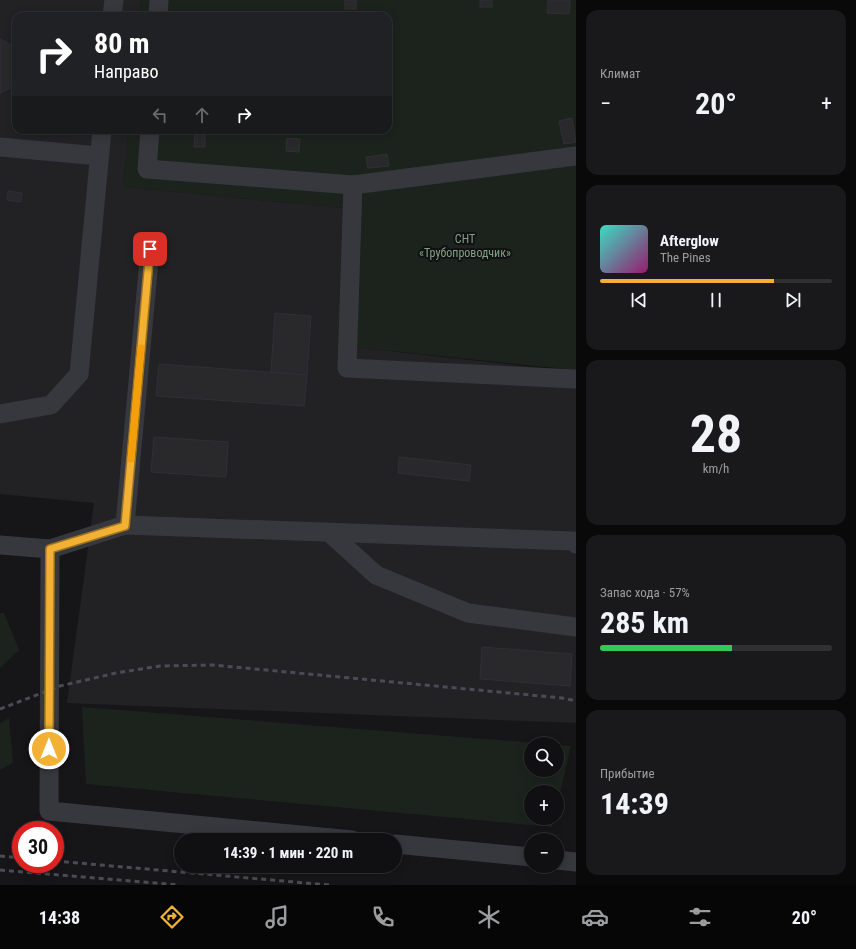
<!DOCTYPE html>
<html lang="ru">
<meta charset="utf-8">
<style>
:root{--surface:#101012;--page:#19191b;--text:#f1f3f6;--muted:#9c9d9f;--line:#303032;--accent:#f2b134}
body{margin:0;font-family:"Roboto Condensed",sans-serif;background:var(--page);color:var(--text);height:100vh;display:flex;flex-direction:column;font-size:15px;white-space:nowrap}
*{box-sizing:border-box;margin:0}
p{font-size:13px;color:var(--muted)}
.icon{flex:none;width:22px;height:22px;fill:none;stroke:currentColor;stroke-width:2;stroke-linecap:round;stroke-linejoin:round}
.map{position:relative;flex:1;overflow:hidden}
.details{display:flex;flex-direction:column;gap:10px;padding:10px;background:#09090a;width:280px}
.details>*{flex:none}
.hud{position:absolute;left:12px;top:12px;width:380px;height:122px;border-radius:12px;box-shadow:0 2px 10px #0003,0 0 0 1px var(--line);background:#202124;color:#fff;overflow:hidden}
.fabs{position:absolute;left:524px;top:737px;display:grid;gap:8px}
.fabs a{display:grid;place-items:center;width:40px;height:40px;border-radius:50%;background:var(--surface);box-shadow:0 2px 10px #0003,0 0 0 1px var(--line);font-size:20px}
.speed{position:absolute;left:12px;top:821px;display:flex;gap:8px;font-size:20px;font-weight:700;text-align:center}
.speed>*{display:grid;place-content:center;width:52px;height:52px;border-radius:50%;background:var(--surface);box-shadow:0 2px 10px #0003,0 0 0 1px var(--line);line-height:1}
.speed .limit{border:6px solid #d22;background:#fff;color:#111}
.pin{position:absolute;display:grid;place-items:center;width:34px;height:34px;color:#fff;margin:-17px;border-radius:8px;box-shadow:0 2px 6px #0006}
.me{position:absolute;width:44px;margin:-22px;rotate:0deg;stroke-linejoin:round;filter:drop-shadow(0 0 3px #0008)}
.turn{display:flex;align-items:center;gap:14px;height:84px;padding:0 16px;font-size:18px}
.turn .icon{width:52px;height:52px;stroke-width:2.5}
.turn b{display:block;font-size:28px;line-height:34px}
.lanes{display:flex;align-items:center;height:38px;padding:0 16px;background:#0003;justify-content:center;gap:20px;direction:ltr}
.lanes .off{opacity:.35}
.big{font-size:30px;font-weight:700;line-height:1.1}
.details .widget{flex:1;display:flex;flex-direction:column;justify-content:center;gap:6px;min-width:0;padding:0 14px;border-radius:12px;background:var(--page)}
.details .dial{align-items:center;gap:0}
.dial b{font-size:52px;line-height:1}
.song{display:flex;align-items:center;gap:12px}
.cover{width:48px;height:48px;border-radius:6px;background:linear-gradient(135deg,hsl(170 70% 55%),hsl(320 70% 35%))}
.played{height:4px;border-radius:2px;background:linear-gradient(90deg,var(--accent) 75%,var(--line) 75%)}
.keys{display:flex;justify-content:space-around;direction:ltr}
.heat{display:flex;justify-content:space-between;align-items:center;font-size:22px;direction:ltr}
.charge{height:6px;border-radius:3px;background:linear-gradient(90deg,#34c759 57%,var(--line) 0)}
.trip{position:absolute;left:174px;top:833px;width:228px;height:40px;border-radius:20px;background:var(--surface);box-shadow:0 2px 10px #0003,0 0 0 1px var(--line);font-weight:700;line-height:40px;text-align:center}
.dock{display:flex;height:64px;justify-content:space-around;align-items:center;background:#060607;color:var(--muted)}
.dock .icon{width:28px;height:28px}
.dock .current{color:var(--accent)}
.dock b{font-size:18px;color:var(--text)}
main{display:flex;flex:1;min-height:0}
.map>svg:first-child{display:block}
</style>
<main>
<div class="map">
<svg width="576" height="885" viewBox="0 0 576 885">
<rect width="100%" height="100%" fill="#161618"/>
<polygon fill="#222225" points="0,0 141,0 139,16 16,16 16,130 128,130 123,187 355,209 354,347 576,372 576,723 67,703 94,503 0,494"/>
<g fill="#1c231d">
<polygon points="141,0 576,0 576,370 354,347 355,209 123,187 128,130 388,130 388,16 139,16"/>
<polygon points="0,613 4,613 19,650 0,668"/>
<polygon points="82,707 548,744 531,744 531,770 557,770 557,745 571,746 557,805 557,792 531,792 531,818 554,818 552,827 86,784"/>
<polygon points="9,718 13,763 0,770 0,723"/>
</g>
<g fill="#29292c" stroke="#303034">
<rect x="345" y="0" width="11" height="9"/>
<rect x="480" y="0" width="12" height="7"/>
<polygon points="548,0 570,0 569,14 547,13"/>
<polygon points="0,39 11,45 16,50 16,82 12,87 0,93"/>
<polygon points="572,118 576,142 564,144 559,121"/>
<polygon points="195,134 205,134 205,147 194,147"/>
<polygon points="287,138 300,139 299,152 286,151"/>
<polygon points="387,154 389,166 368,168 366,157"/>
<polygon points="8,191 22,193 21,202 7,200"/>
<polygon points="275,313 311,316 307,375 271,372"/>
<polygon points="159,364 307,375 304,406 156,396"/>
<polygon points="154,437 228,442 226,477 151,472"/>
<polygon points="399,457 471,465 469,481 398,473"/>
<polygon points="482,647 572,654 570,686 480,679"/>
</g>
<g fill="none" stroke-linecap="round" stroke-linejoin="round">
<g stroke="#37383d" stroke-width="19">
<polyline points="112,16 114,0"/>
<polyline points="158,16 159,0"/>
<polyline points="150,130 147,169 353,185 576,156"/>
<polyline points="0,147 99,156"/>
<polyline points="353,185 347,368 576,379"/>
<polyline points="0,414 51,405 79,374 102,130"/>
<polyline points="125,525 150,249"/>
<polyline points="331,534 376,575 468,613 576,627"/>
<polyline points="0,545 50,549 49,811 352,840"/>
<polyline points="50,549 125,525 573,541 576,544"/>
<polyline points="395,844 531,857"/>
<polyline points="557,860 576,862"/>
</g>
<g stroke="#4a4c52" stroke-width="3" stroke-dasharray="5 4" stroke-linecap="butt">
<polyline points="0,709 60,686 116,673 160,666 213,665 562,698 576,701"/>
<polyline points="0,856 21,858"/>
<polyline points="55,861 329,885"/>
<polyline points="0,870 178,885"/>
</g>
</g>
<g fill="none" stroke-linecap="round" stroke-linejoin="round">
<defs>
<polyline id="route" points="49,749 50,549 125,526 150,249"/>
</defs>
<use href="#route" stroke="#9d7322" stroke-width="10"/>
<use href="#route" stroke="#f2b134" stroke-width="7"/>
<polyline stroke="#f59e0b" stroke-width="7" points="131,459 141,348"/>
</g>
<g text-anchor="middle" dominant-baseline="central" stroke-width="4" stroke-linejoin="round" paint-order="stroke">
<g font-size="12" fill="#7fa381" stroke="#111113">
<text x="465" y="239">СНТ<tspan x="465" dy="14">«Трубопроводчик»</tspan></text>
</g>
</g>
</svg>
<div class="fabs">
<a><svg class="icon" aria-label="search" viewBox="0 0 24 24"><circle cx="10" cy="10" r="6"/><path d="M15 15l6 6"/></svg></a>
<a>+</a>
<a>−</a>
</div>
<div class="speed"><div class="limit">30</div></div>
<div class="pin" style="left:150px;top:249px;background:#d93025"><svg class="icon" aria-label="arrive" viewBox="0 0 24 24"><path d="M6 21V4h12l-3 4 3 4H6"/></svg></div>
<svg class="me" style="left:49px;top:749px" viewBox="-20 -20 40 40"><circle r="17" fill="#f2b134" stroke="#fff" stroke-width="3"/><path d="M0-11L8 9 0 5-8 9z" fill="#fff"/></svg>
<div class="trip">14:39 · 1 мин · 220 m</div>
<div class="hud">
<div class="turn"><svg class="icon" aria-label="right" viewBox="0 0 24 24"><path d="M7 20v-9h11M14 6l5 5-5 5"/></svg><div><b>80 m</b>Направо</div></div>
<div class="lanes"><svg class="icon off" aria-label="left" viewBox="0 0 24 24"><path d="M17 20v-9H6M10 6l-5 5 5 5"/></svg><svg class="icon off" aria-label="ahead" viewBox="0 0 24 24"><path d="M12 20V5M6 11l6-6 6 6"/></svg><svg class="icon" aria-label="right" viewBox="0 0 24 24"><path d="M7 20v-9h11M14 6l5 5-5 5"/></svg></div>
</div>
</div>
<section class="details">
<div class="widget"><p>Климат</p>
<div class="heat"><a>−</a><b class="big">20°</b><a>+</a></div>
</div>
<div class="widget">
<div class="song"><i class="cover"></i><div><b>Afterglow</b><p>The Pines</p></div></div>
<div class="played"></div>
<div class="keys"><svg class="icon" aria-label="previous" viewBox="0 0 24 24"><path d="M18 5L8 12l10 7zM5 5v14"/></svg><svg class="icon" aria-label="pause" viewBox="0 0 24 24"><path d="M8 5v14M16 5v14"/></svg><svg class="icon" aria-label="next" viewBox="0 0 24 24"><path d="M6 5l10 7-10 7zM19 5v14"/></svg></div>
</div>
<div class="widget dial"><b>28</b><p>km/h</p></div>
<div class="widget"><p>Запас хода · 57%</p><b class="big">285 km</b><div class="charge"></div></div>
<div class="widget"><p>Прибытие</p><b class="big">14:39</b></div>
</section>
</main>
<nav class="dock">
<b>14:38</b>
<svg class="icon current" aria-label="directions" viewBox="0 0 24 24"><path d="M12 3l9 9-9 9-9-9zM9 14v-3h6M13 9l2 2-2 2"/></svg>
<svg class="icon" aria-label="music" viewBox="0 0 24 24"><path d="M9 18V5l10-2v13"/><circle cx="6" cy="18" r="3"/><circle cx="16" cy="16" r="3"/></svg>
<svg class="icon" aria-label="phone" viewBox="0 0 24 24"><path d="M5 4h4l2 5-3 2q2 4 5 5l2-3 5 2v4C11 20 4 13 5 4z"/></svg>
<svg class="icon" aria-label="climate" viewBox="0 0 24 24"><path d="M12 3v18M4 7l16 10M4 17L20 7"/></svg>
<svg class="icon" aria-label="car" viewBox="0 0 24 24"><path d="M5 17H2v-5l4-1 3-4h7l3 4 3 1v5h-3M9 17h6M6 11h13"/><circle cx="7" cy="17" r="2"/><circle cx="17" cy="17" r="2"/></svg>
<svg class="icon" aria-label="filters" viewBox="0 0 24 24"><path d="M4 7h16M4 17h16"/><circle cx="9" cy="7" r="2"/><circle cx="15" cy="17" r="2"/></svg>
<b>20°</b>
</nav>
